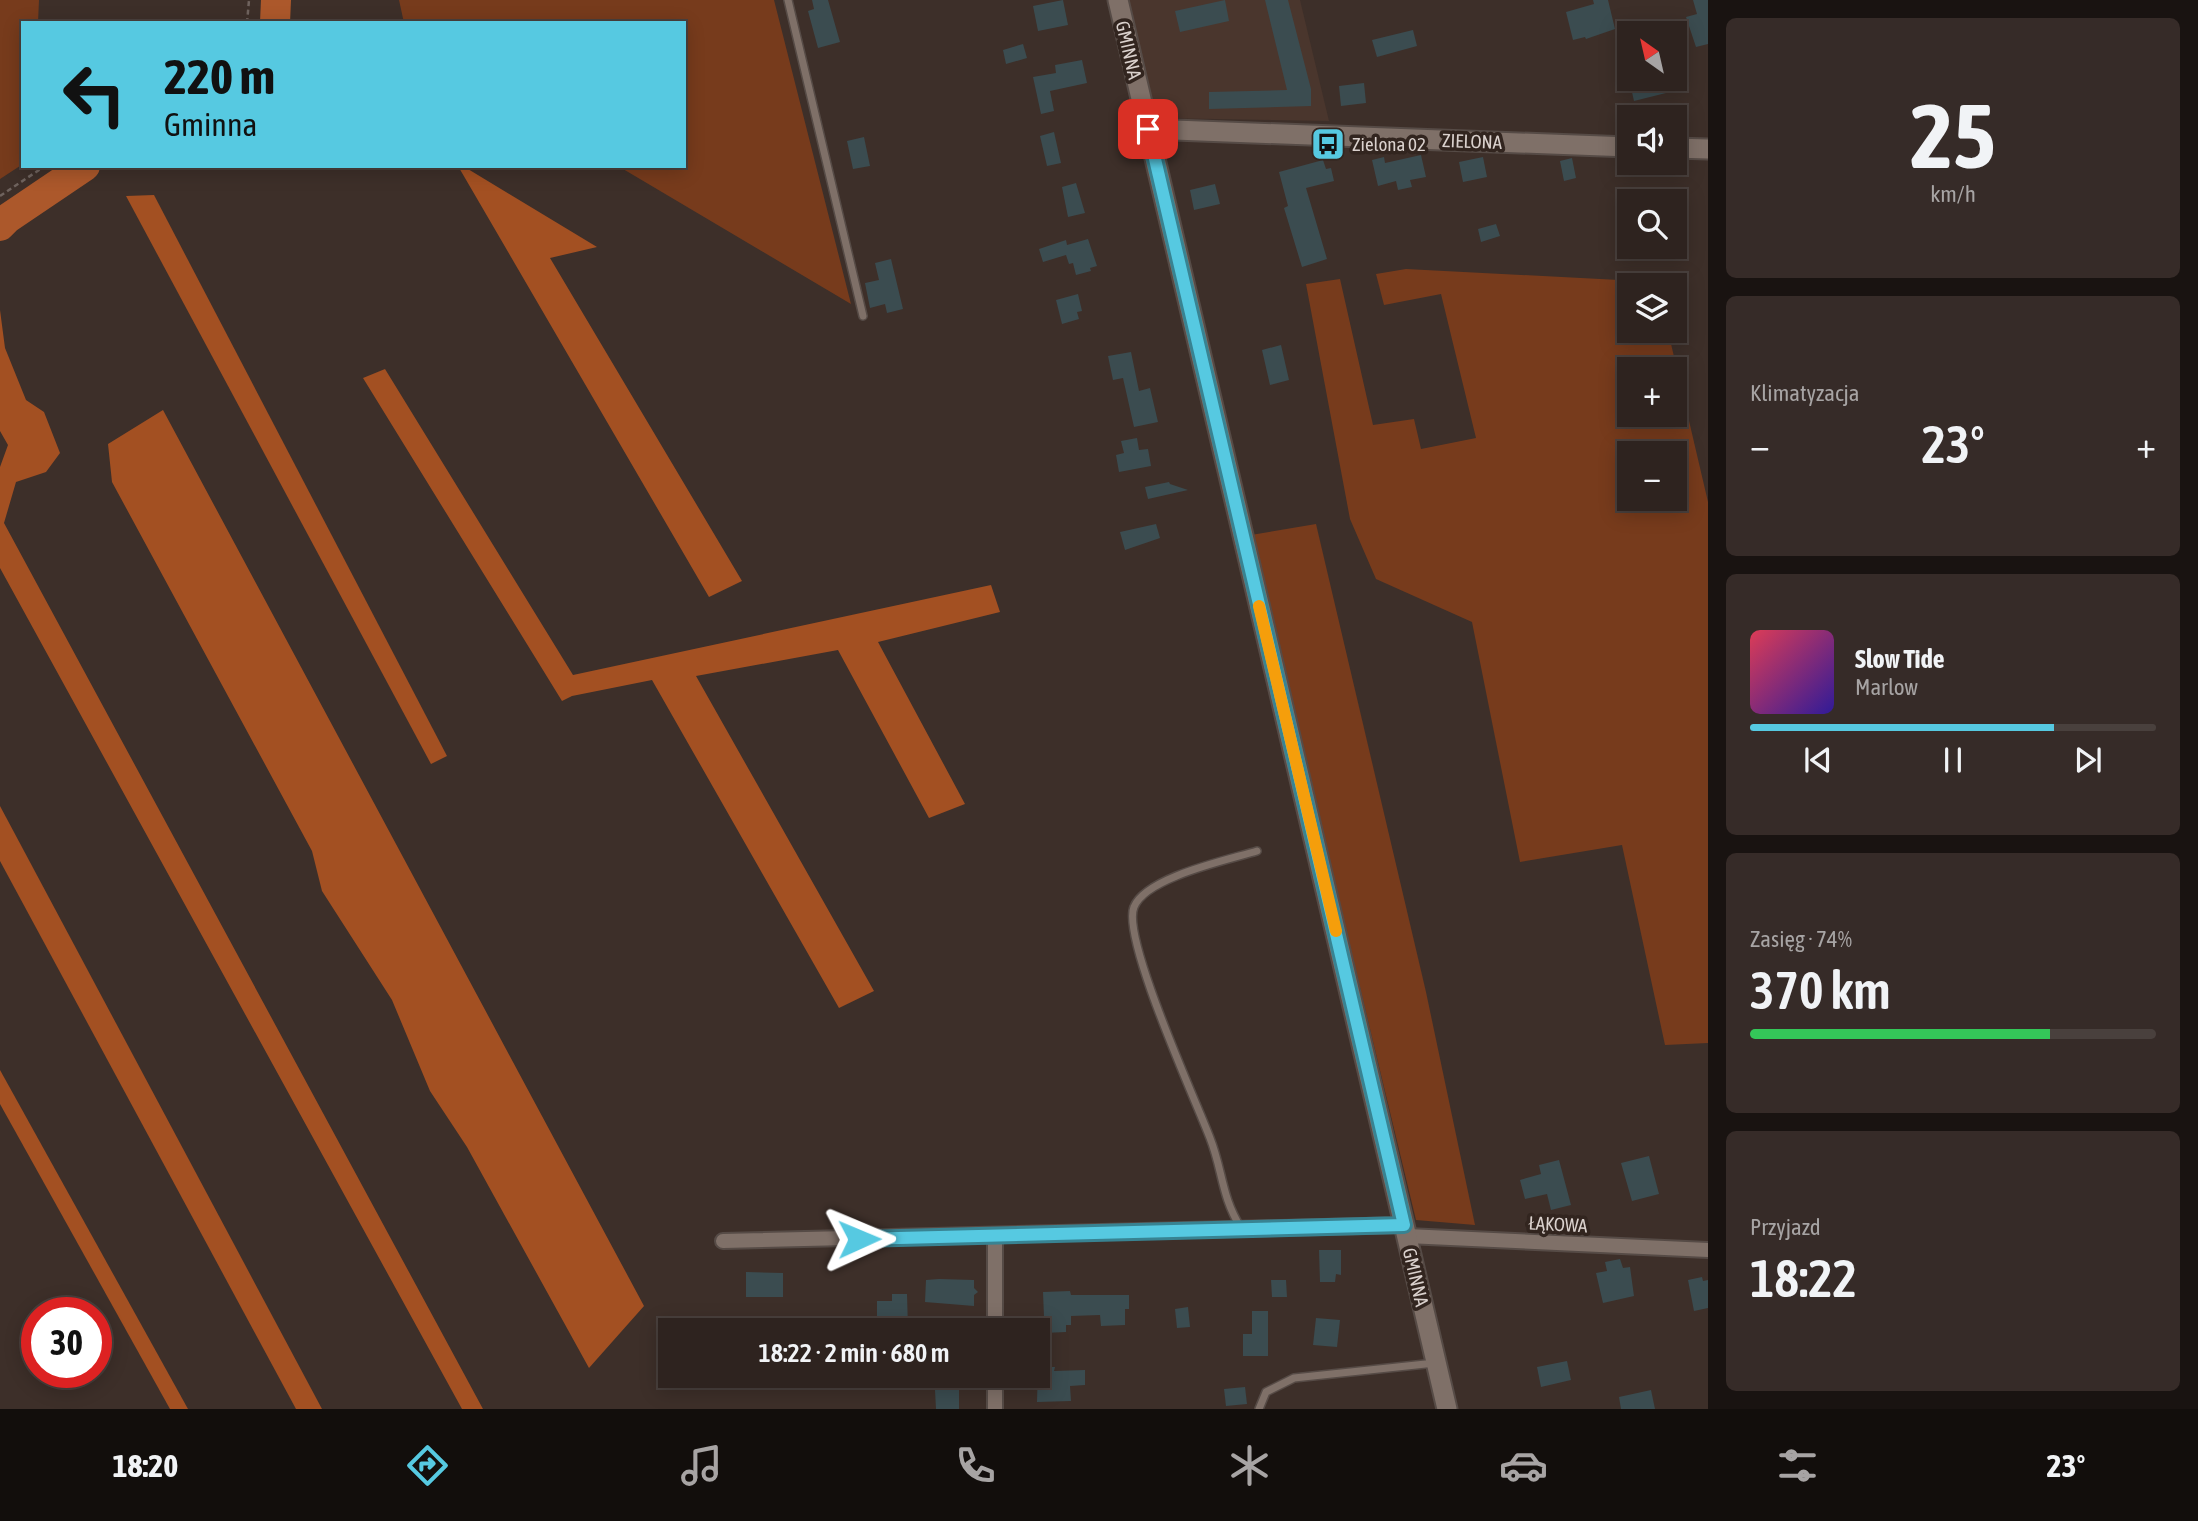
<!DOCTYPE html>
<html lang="pl">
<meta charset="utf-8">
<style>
:root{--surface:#2e231f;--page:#362b28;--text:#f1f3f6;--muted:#a7a4a4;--line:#49403d;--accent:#56c9e1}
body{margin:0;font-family:"Asap Condensed",sans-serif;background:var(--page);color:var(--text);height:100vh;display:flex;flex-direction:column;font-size:26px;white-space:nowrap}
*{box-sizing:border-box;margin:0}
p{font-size:23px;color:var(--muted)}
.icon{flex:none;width:38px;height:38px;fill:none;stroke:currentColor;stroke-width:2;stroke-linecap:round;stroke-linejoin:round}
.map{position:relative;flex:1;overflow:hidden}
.panel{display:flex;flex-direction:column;gap:18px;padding:18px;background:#191311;width:490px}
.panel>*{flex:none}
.hud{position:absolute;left:21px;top:21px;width:665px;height:147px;border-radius:0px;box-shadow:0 4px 18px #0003,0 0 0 2px var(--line);background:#56c9e1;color:#111;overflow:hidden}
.needle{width:46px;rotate:326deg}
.controls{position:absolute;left:1617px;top:21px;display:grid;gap:14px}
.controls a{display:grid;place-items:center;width:70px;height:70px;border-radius:0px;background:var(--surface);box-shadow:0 4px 18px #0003,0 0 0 2px var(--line);font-size:35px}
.speed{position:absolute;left:21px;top:1297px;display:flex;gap:14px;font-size:35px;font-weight:700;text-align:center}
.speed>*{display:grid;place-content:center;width:91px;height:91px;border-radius:50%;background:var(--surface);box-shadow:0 4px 18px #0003,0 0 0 2px var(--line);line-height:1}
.speed .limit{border:10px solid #d22;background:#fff;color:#111}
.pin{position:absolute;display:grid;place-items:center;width:60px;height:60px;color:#fff;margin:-30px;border-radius:14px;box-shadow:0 4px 10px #0006}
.me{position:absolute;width:77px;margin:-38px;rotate:89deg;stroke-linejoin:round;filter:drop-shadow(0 0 5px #0008)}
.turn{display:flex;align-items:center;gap:24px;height:147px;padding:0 28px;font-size:32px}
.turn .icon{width:91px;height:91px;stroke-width:2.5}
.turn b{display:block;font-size:49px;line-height:60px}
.big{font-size:52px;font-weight:600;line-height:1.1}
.panel .widget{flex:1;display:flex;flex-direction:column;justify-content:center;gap:10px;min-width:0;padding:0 24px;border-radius:10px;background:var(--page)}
.panel .dial{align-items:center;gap:0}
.dial b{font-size:91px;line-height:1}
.song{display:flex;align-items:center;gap:21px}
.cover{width:84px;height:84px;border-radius:10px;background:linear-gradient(135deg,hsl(350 70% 55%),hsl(250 70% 35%))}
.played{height:7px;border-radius:4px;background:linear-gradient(90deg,var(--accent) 75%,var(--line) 75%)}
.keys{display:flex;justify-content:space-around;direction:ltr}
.heat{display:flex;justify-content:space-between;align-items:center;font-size:38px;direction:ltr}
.charge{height:10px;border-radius:5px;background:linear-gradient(90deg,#34c759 74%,var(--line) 0)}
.trip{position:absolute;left:658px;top:1318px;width:392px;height:70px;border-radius:0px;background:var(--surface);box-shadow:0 4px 18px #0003,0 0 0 2px var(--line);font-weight:600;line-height:70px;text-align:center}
.tabs{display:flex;height:112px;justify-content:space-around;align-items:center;background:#120e0c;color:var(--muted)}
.tabs .icon{width:49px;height:49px}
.tabs .on{color:var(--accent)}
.tabs b{font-size:32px;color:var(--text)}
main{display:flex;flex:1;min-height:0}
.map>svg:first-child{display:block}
</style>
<main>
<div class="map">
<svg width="1708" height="1409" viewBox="0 0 1708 1409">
<rect width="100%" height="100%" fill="#3d2f29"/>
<polygon fill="#4a362d" points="1128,0 1300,0 1329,121 1156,118"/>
<g fill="#773b1c" fill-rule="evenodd">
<polygon points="0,0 39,0 38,23 23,23 23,164 0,179"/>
<polygon points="399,0 774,0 851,304 618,166 684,166 684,23 404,23"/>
<path d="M1406,269L1657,282L1658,285H1629V331H1668L1708,502V1043L1665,1045L1622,845L1520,862L1472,622L1376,579L1350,519L1306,284L1340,279L1373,425L1414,419L1421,449L1476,438L1441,294L1384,305L1376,274ZM1629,369H1675V415H1629ZM1629,453H1675V499H1629Z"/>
<polygon points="1316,524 1426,992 1475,1225 1416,1220 1251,535"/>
</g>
<g fill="#a35022">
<polygon points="458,166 463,166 597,247 550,258 742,581 709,597"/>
<polygon points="154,195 447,756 431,764 126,196"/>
<polygon points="0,310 5,348 26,400 44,412 60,453 46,472 16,482 4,523 483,1409 462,1409 0,568 0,467 8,445 0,431"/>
<polygon points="385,369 573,675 991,585 1000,612 878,642 965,804 929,818 838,650 696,676 874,991 839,1008 652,680 572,696 562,701 363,378"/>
<polygon points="163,410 644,1306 589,1368 467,1147 430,1091 392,1000 322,891 312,851 112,482 108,444"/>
<polygon points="0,806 322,1409 296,1409 0,861"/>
<polygon points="0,1070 188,1409 170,1409 0,1104"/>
</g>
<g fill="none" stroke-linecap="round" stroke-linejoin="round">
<g stroke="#ac582b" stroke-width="30">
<polyline points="275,23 276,0"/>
<polyline points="0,226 8,218 85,166"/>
</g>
</g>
<g fill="#3b4c50">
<polygon points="812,0 828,0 840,42 818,48 808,11 814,9"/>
<polygon points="1063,0 1068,25 1038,31 1033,6"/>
<polygon points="1225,0 1229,21 1180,32 1175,11"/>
<polygon points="1265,0 1288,0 1311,89 1311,106 1209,109 1209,92 1287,90"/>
<polygon points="1593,0 1608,0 1615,29 1586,39 1585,37 1573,40 1566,12 1594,4"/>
<polygon points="1693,0 1708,0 1708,44 1696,47 1686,17 1697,14"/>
<polygon points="1413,30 1417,46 1377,57 1372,40"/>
<polygon points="1023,44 1027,58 1006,64 1003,50"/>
<polygon points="1082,60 1087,83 1050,91 1054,111 1041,114 1033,77 1056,73 1055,65"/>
<polygon points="1629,79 1667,79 1670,92 1634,101"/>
<polygon points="1364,83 1366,103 1341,106 1339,86"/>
<polygon points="1054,132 1061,163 1047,166 1040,136"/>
<polygon points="864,137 870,166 853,169 847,141"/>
<polygon points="1421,155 1426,177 1410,180 1412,187 1398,190 1396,181 1378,186 1372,160 1384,157 1385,163"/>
<polygon points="1483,157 1487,177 1463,182 1459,162"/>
<polygon points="1572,158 1576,178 1564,181 1560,161"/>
<polygon points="1323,160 1326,169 1331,168 1334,181 1306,188 1327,259 1302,267 1284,208 1288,206 1279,172"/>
<polygon points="1076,183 1085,213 1068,217 1062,187"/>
<polygon points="1215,184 1220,204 1194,210 1190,190"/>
<polygon points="1496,224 1500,236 1481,242 1478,229"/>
<polygon points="1088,239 1097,266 1090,268 1091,271 1076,275 1073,263 1069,264 1066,255 1043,262 1039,249 1066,240 1067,245"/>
<polygon points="891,259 903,309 887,313 885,304 870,308 865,283 879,280 875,263"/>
<polygon points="1078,294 1082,311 1077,312 1079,319 1062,324 1056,300"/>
<polygon points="1281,345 1289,380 1270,385 1262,350"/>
<polygon points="1131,352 1139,391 1150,388 1158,422 1134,427 1123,378 1113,380 1108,356"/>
<polygon points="1137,438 1139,450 1148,449 1151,466 1119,472 1116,455 1124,453 1121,441"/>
<polygon points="1169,482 1170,484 1188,490 1148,499 1145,487"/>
<polygon points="1156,524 1160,538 1125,550 1120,532"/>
<polygon points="1649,1156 1659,1194 1632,1201 1621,1163"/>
<polygon points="1559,1160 1571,1205 1551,1210 1547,1194 1525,1199 1520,1180 1541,1174 1539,1165"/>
<polygon points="1319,1250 1341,1250 1341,1275 1336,1274 1335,1282 1320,1282"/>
<polygon points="1620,1259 1623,1268 1630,1267 1634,1296 1603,1303 1596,1273 1607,1271 1605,1262"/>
<polygon points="746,1272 783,1273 783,1297 746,1297"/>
<polygon points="1702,1277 1703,1281 1708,1280 1708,1308 1694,1311 1688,1280"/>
<polygon points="939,1279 974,1280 974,1288 978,1292 974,1295 974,1306 925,1302 926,1280"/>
<polygon points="1271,1280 1286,1280 1287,1297 1272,1297"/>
<polygon points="1070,1291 1071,1295 1129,1295 1129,1309 1125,1309 1125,1325 1101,1326 1100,1315 1071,1316 1071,1325 1066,1325 1066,1332 1044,1333 1044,1325 1039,1321 1044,1317 1043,1292"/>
<polygon points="892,1294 907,1294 908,1328 877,1324 877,1301 892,1301"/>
<polygon points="1188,1307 1190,1327 1177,1328 1175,1309"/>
<polygon points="1252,1311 1268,1311 1268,1356 1243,1356 1243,1334 1252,1334"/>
<polygon points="1316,1318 1340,1320 1337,1347 1313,1345"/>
<polygon points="1567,1361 1571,1380 1541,1387 1537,1367"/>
<polygon points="1038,1367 1055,1367 1054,1371 1085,1370 1085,1385 1070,1386 1071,1401 1037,1402"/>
<polygon points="942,1377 959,1377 959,1409 936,1409 935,1390 942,1390"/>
<polygon points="1245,1387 1247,1404 1226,1406 1224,1389"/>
<polygon points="1651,1390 1655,1409 1621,1409 1619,1397"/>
</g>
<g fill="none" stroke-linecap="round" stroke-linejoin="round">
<defs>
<g id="lane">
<polyline points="788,0 863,316"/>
<path d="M1241,1228C1221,1196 1223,1171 1210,1138C1196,1101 1121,937 1134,907C1146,877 1228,860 1257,851"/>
<polyline points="1259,1409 1266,1392 1294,1378 1435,1363"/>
</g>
<g id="street">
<polyline points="995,1236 995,1330"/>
<polyline points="1407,1236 1708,1250"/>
<polyline points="723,1241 1404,1225"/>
<polyline points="995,1376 995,1409"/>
</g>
<g id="secondary">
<polyline points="1118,0 1447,1409"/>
<polyline points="1148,129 1629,147"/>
<polyline points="1675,148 1708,149"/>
</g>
</defs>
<use href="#lane" stroke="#564b46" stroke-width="10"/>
<use href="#street" stroke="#564b46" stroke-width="18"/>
<use href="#secondary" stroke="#564b46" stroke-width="23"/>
<g stroke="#6f635e" stroke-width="2.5" stroke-dasharray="5 3.5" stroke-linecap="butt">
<polyline points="247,23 249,0"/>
<polyline points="0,196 45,166"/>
</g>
<use href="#lane" stroke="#7f7068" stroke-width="7"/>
<use href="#street" stroke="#7f7068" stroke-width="14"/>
<use href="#secondary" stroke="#7f7068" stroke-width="19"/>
</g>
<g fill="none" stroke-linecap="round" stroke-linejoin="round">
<defs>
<polyline id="route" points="859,1239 1404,1225 1148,129"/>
</defs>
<use href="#route" stroke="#388392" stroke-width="18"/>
<use href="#route" stroke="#56c9e1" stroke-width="12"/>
<polyline stroke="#f59e0b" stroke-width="12" points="1259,606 1336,931"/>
</g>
<defs>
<symbol id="bus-square" viewBox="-11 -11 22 22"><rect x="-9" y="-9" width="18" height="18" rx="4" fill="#56c9e1" stroke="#32251f"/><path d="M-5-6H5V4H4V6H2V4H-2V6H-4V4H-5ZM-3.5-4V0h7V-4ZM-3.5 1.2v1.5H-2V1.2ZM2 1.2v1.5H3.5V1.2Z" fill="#111"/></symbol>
</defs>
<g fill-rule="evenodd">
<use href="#bus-square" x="1309" y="125" width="38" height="38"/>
</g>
<g text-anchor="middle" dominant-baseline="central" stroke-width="7" stroke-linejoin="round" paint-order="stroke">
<g font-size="19" fill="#dad1cd" stroke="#32251f">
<text transform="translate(1129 50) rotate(77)">GMINNA</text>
<text transform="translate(1472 141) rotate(2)">ZIELONA</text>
<text transform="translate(1558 1224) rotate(3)">ŁĄKOWA</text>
<text transform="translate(1416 1277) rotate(77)">GMINNA</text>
</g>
<g font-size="19" fill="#dad1cd" stroke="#32251f" text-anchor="start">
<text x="1352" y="144">Zielona 02</text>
</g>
</g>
</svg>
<div class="controls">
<a><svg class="needle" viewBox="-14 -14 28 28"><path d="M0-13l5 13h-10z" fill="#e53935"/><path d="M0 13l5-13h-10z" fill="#a7a4a4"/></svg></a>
<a><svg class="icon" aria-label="sound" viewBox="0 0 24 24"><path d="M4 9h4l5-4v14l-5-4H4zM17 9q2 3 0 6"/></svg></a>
<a><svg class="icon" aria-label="search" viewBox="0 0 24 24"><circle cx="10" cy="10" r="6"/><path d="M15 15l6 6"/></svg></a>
<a><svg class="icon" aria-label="layers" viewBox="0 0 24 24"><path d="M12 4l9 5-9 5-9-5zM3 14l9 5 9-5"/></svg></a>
<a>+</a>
<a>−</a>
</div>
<div class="speed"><div class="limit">30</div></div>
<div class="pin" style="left:1148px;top:129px;background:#d93025"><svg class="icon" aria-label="arrive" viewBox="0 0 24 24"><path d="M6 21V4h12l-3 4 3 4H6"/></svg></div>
<svg class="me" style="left:859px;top:1239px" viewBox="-20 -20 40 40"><path d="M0-17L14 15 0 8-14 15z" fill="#56c9e1" stroke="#fff" stroke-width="4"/></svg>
<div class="trip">18:22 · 2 min · 680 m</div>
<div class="hud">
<div class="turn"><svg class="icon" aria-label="left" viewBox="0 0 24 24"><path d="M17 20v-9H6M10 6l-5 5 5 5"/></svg><div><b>220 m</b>Gminna</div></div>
</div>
</div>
<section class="panel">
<div class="widget dial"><b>25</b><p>km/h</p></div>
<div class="widget"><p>Klimatyzacja</p>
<div class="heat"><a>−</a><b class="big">23°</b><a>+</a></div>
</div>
<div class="widget">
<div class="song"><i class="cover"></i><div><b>Slow Tide</b><p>Marlow</p></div></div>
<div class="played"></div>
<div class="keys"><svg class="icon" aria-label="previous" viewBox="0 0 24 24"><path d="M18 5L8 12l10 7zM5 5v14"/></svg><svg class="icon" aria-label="pause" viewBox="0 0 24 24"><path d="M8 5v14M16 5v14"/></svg><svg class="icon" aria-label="next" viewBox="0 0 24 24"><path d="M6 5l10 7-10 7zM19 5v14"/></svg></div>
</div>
<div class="widget"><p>Zasięg · 74%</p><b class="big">370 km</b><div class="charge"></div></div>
<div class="widget"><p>Przyjazd</p><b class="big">18:22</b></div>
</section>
</main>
<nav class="tabs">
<b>18:20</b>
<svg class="icon on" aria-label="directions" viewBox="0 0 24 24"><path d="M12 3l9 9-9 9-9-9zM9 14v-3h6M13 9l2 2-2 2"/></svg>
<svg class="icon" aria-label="music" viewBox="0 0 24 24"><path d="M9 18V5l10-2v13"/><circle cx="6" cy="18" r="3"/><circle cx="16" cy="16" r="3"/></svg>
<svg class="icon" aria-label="phone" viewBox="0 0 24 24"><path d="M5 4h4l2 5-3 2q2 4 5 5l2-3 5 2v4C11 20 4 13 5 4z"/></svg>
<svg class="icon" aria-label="climate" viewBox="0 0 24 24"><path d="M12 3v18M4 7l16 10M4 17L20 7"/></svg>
<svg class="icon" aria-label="car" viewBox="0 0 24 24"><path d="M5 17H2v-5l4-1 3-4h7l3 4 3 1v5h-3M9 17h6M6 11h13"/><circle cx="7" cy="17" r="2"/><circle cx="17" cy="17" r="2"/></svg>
<svg class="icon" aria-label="filters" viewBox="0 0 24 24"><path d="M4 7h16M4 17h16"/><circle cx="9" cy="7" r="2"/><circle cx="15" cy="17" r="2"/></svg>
<b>23°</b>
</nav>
